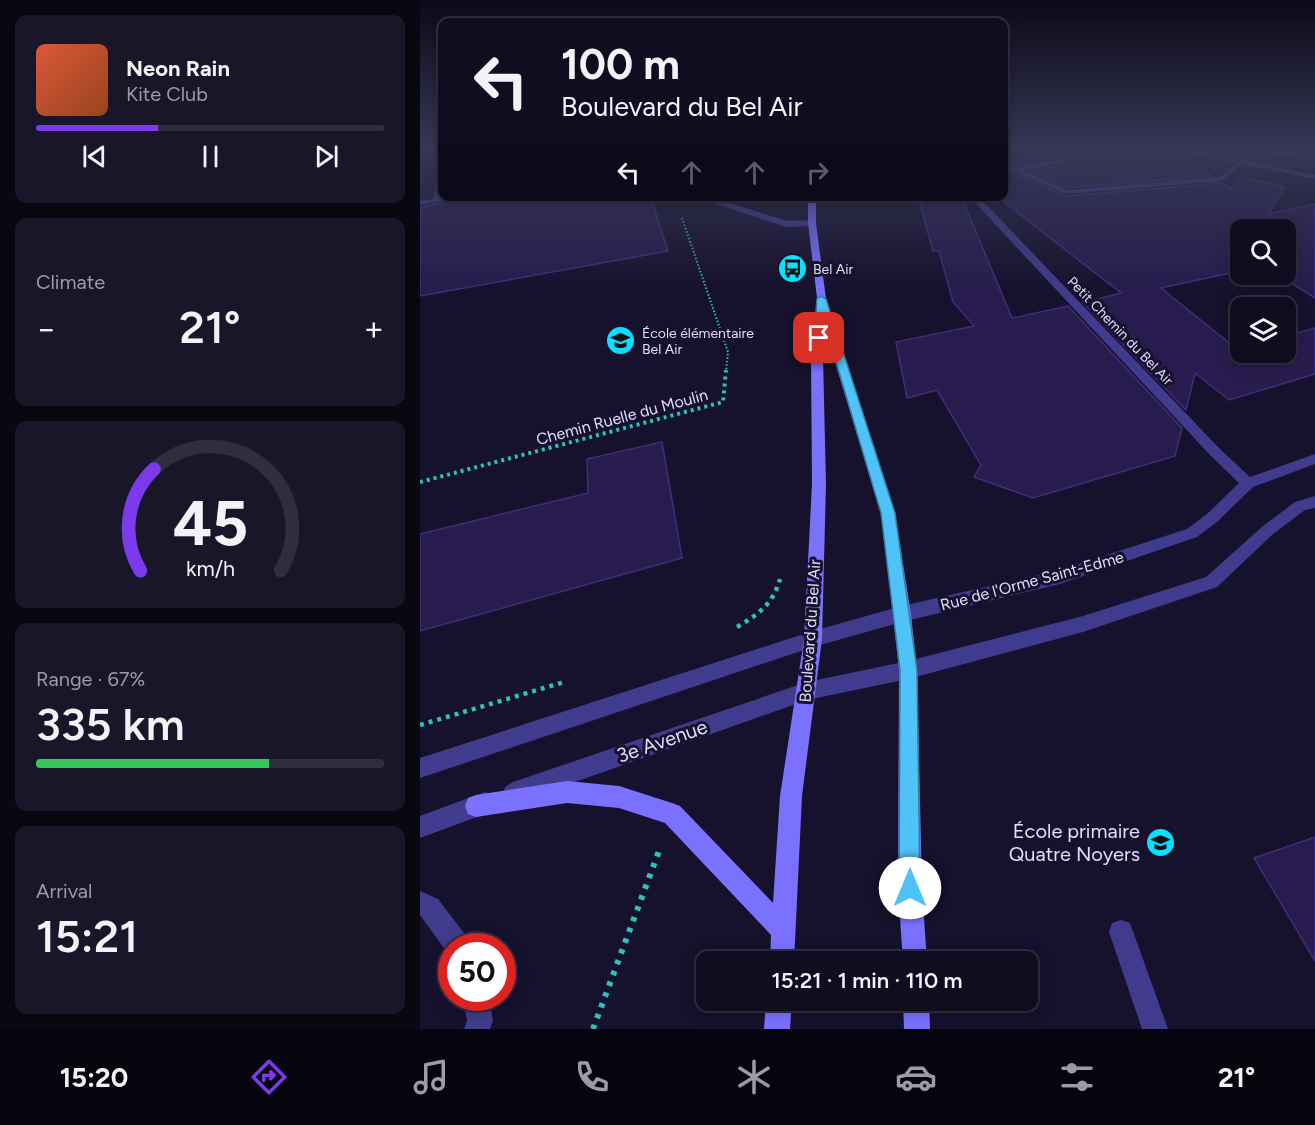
<!DOCTYPE html>
<meta charset="utf-8">
<style>
:root{--surface:#100d21;--page:#19162a;--text:#f1f3f6;--muted:#9c9ca5;--line:#302d3f;--accent:#7c3aed}
body{margin:0;font-family:Figtree,sans-serif;background:var(--page);color:var(--text);height:100vh;display:flex;flex-direction:column;font-size:22px;white-space:nowrap}
*{box-sizing:border-box;margin:0}
p{font-size:20px;color:var(--muted)}
.icon{flex:none;width:33px;height:33px;fill:none;stroke:currentColor;stroke-width:2;stroke-linecap:round;stroke-linejoin:round}
.map{position:relative;flex:1;overflow:hidden}
.side{display:flex;flex-direction:column;gap:15px;padding:15px;background:#090712;width:420px}
.side>*{flex:none}
.top-card{position:absolute;left:18px;top:18px;width:570px;height:183px;border-radius:12px;box-shadow:0 3px 15px #0003,0 0 0 2px var(--line);background:#100d21;color:var(--text);overflow:hidden}
.controls{position:absolute;left:810px;top:219px;display:grid;gap:12px}
.controls a{display:grid;place-items:center;width:66px;height:66px;border-radius:12px;background:var(--surface);box-shadow:0 3px 15px #0003,0 0 0 2px var(--line);font-size:30px}
.speed{position:absolute;left:18px;top:933px;display:flex;gap:12px;font-size:30px;font-weight:700;text-align:center}
.speed>*{display:grid;place-content:center;width:78px;height:78px;border-radius:50%;background:var(--surface);box-shadow:0 3px 15px #0003,0 0 0 2px var(--line);line-height:1}
.speed .limit{border:9px solid #d22;background:#fff;color:#111}
.pin{position:absolute;display:grid;place-items:center;width:51px;height:51px;color:#fff;margin:-26px;border-radius:12px;box-shadow:0 3px 9px #0006}
.me{position:absolute;width:66px;margin:-33px;rotate:0deg;stroke-linejoin:round;filter:drop-shadow(0 0 4px #0008)}
.turn{display:flex;align-items:center;gap:21px;height:126px;padding:0 24px;font-size:27px}
.turn .icon{width:78px;height:78px;stroke-width:2.5}
.turn b{display:block;font-size:42px;line-height:51px}
.lanes{display:flex;align-items:center;height:57px;padding:0 24px;background:#0003;justify-content:center;gap:30px;direction:ltr}
.lanes .off{opacity:.35}
.big{font-size:45px;font-weight:600;line-height:1.1}
.side .tile{flex:1;display:flex;flex-direction:column;justify-content:center;gap:9px;min-width:0;padding:0 21px;border-radius:12px;background:var(--page)}
.side .dial{align-items:center;gap:0}
.dial svg{height:156px;overflow:visible;fill:none;stroke:var(--line);stroke-width:7;stroke-linecap:round;text-anchor:middle}
.dial text{fill:var(--text);stroke:none}
.song{display:flex;align-items:center;gap:18px}
.cover{width:72px;height:72px;border-radius:9px;background:linear-gradient(135deg,hsl(10 70% 55%),hsl(20 70% 35%))}
.played{height:6px;border-radius:3px;background:linear-gradient(90deg,var(--accent) 35%,var(--line) 35%)}
.keys{display:flex;justify-content:space-around;direction:ltr}
.heat{display:flex;justify-content:space-between;align-items:center;font-size:33px;direction:ltr}
.charge{height:9px;border-radius:4px;background:linear-gradient(90deg,#34c759 67%,var(--line) 0)}
.trip{position:absolute;left:276px;top:951px;width:342px;height:60px;border-radius:12px;background:var(--surface);box-shadow:0 3px 15px #0003,0 0 0 2px var(--line);font-weight:600;line-height:60px;text-align:center}
.menu{display:flex;height:96px;justify-content:space-around;align-items:center;background:#06050d;color:var(--muted)}
.menu .icon{width:42px;height:42px}
.menu .active{color:var(--accent)}
.menu b{font-size:27px;color:var(--text)}
main{display:flex;flex:1;min-height:0}
.map>svg:first-child{display:block}
</style>
<main>
<section class="side">
<div class="tile">
<div class="song"><i class="cover"></i><div><b>Neon Rain</b><p>Kite Club</p></div></div>
<div class="played"></div>
<div class="keys"><svg class="icon" aria-label="previous" viewBox="0 0 24 24"><path d="M18 5L8 12l10 7zM5 5v14"/></svg><svg class="icon" aria-label="pause" viewBox="0 0 24 24"><path d="M8 5v14M16 5v14"/></svg><svg class="icon" aria-label="next" viewBox="0 0 24 24"><path d="M6 5l10 7-10 7zM19 5v14"/></svg></div>
</div>
<div class="tile"><p>Climate</p>
<div class="heat"><a>−</a><b class="big">21°</b><a>+</a></div>
</div>
<div class="tile dial"><svg viewBox="0 0 100 80">
<path d="M14 69A42 42 0 1 1 86 69"/>
<path d="M14 69A42 42 0 0 1 21 17" stroke="#7c3aed"/>
<text x="50" y="56" font-size="32" font-weight="700">45</text>
<text x="50" y="72" font-size="11">km/h</text>
</svg></div>
<div class="tile"><p>Range · 67%</p><b class="big">335 km</b><div class="charge"></div></div>
<div class="tile"><p>Arrival</p><b class="big">15:21</b></div>
</section>
<div class="map">
<svg width="895" height="1029" viewBox="0 0 895 1029">
<rect width="100%" height="100%" fill="#16112c"/>
<g fill="#271c4d" stroke="#3f2e7a" stroke-width="1.5">
<polygon points="584,147 641,147 681,164 764,158 791,176 647,188 611,171 644,165 649,160 648,157 584,167"/>
<polygon points="594,173 646,196 802,183 810,189 819,177 864,187 849,214 895,204 895,298 857,274 866,274 866,230 820,230 820,271 741,288 818,350 820,349 820,352 866,352 866,336 895,328 895,374 809,400 775,373 766,410 663,303 701,293 584,202 584,175"/>
<polygon points="23,196 230,196 248,251 0,296 0,207 21,203"/>
<polygon points="498,196 541,196 592,318 648,306 762,428 755,456 613,498 554,477 561,465 517,390 487,398 476,342 554,326 533,302 519,251 513,251"/>
<polygon points="242,442 262,558 0,631 0,534 168,493 167,459"/>
<polygon points="895,837 895,961 834,858"/>
</g>
<g fill="none" stroke-linecap="round" stroke-linejoin="round">
<polyline stroke="#2ec1bc" stroke-width="2" stroke-dasharray="1.5 2" stroke-linecap="butt" points="262,218 308,352 306,371"/>
<polyline stroke="#2ec1bc" stroke-width="4" stroke-dasharray="3 4" stroke-linecap="butt" points="0,482 303,402 306,370"/>
<g stroke="#2ec1bc" stroke-width="4.5" stroke-dasharray="4 5" stroke-linecap="butt">
<path d="M317,627C338,615 353,604 360,579"/>
<polyline points="0,725 144,682"/>
</g>
<polyline stroke="#2ec1bc" stroke-width="6" stroke-dasharray="4.5 7" stroke-linecap="butt" points="173,1029 239,851"/>
<g fill="#403b8c" fill-rule="evenodd">
<polygon points="19,176 22,176 21,201 0,205 0,201 13,199"/>
<polygon points="0,891 18,899 47,937 50,946 32,946 32,956 29,955 0,915"/>
<polygon points="701,920 710,923 748,1029 722,1029 689,932 692,923"/>
<polygon points="43,998 69,998 73,1021 70,1029 44,1029 47,1021"/>
</g>
<g fill="#403b8c" fill-rule="evenodd">
<polygon points="747,147 761,147 824,160 827,157 895,147 895,150 828,161 895,175 895,179 823,164 802,181 646,194 594,171 584,173 584,169 647,159 644,163 603,170 647,190 800,177 816,163"/>
<polygon points="273,196 287,196 367,221 392,220 396,223 392,226 366,227"/>
<polygon points="549,196 558,196 800,449 830,477 895,454 895,464 833,487 797,522 777,537 640,584 482,622 476,619 473,614 476,609 482,606 640,570 767,529 787,514 819,483 790,455"/>
<polygon points="895,496 895,508 885,510 853,534 797,587 663,632 488,679 481,676 479,670 481,664 488,661 663,616 786,577 843,526 875,502"/>
</g>
<g fill="#403b8c" fill-rule="evenodd">
<polygon points="482,606 488,609 491,614 488,619 482,622 393,647 0,778 0,758 393,631"/>
<polygon points="488,661 495,664 497,670 495,676 488,679 387,700 93,804 86,800 82,793 86,786 93,782 387,682"/>
<polygon points="65,792 73,795 76,803 73,811 0,838 0,816"/>
</g>
<g fill="#7a72ff" fill-rule="evenodd">
<polygon points="388,196 396,196 396,223 406,299 475,513 491,614 497,670 502,888 507,962 483,962 478,888 479,670 473,614 461,513 405,329 403,357 406,484 402,639 382,796 374,962 350,962 351,935 245,823 199,808 147,803 56,817 48,814 45,806 48,798 56,795 147,781 199,786 252,803 260,806 353,903 360,796 384,639 392,484 391,357 398,306 388,223"/>
<polygon points="346,1000 372,1000 370,1029 344,1029"/>
<polygon points="483,1000 509,1000 510,1029 484,1029"/>
</g>
</g>
<linearGradient id="sky" x2="0" y2="1"><stop stop-color="#0c0918"/><stop offset="0.51" stop-color="#363856"/><stop offset="1" stop-color="#363856" stop-opacity="0"/></linearGradient>
<rect width="895" height="291" fill="url(#sky)"/>
<polygon fill="#4fc3f7" stroke="#337fa1" stroke-width="1.5" points="401,296 406,299 475,513 497,670 500,888 497,896 490,899 482,896 479,888 480,670 461,513 405,325 402,340 394,338 397,299"/>
<defs>
<symbol id="bus-disc" viewBox="-11 -11 22 22"><circle r="9.5" fill="#07e0ff" stroke="#16112c"/><path d="M-5-6H5V4H4V6H2V4H-2V6H-4V4H-5ZM-3.5-4V0h7V-4ZM-3.5 1.2v1.5H-2V1.2ZM2 1.2v1.5H3.5V1.2Z" fill="#111"/></symbol>
<symbol id="school-disc" viewBox="-11 -11 22 22"><circle r="9.5" fill="#07e0ff" stroke="#16112c"/><path d="M0-5L7-2L0 1L-7-2ZM-4 1L0 2.5L4 1V4Q0 6-4 4Z" fill="#111"/></symbol>
</defs>
<g fill-rule="evenodd">
<use href="#bus-disc" x="356" y="252" width="33" height="33"/>
<use href="#school-disc" x="184" y="324" width="33" height="33"/>
<use href="#school-disc" x="724" y="826" width="33" height="33"/>
</g>
<g text-anchor="middle" dominant-baseline="central" stroke-width="6" stroke-linejoin="round" paint-order="stroke">
<g font-size="14" fill="#e0dbff" stroke="#16112c" text-anchor="start">
<text x="393" y="269">Bel Air</text>
<text x="222" y="333">École élémentaire<tspan x="222" dy="16">Bel Air</tspan></text>
</g>
<g font-size="14" fill="#e0dbff" stroke="#16112c">
<text transform="translate(700 331) rotate(46)">Petit Chemin du Bel Air</text>
</g>
<g font-size="16" fill="#e0dbff" stroke="#16112c">
<text transform="translate(202 417) rotate(-15)">Chemin Ruelle du Moulin</text>
<text transform="translate(612 581) rotate(-15)">Rue de l'Orme Saint-Edme</text>
<text transform="translate(390 631) rotate(-86)">Boulevard du Bel Air</text>
</g>
<g font-size="20" fill="#e0dbff" stroke="#16112c">
<text transform="translate(242 741) rotate(-19)">3e Avenue</text>
</g>
<g font-size="20" fill="#e0dbff" stroke="#16112c" text-anchor="end">
<text x="720" y="831">École primaire<tspan x="720" dy="23">Quatre Noyers</tspan></text>
</g>
</g>
</svg>
<div class="controls">
<a><svg class="icon" aria-label="search" viewBox="0 0 24 24"><circle cx="10" cy="10" r="6"/><path d="M15 15l6 6"/></svg></a>
<a><svg class="icon" aria-label="layers" viewBox="0 0 24 24"><path d="M12 4l9 5-9 5-9-5zM3 14l9 5 9-5"/></svg></a>
</div>
<div class="speed"><div class="limit">50</div></div>
<div class="pin" style="left:399px;top:338px;background:#d93025"><svg class="icon" aria-label="arrive" viewBox="0 0 24 24"><path d="M6 21V4h12l-3 4 3 4H6"/></svg></div>
<svg class="me" style="left:490px;top:888px" viewBox="-20 -20 40 40"><circle r="19" fill="#fff"/><path d="M0-13L10 11 0 6-10 11z" fill="#4fc3f7"/></svg>
<div class="trip">15:21 · 1 min · 110 m</div>
<div class="top-card">
<div class="turn"><svg class="icon" aria-label="left" viewBox="0 0 24 24"><path d="M17 20v-9H6M10 6l-5 5 5 5"/></svg><div><b>100 m</b>Boulevard du Bel Air</div></div>
<div class="lanes"><svg class="icon" aria-label="left" viewBox="0 0 24 24"><path d="M17 20v-9H6M10 6l-5 5 5 5"/></svg><svg class="icon off" aria-label="ahead" viewBox="0 0 24 24"><path d="M12 20V5M6 11l6-6 6 6"/></svg><svg class="icon off" aria-label="ahead" viewBox="0 0 24 24"><path d="M12 20V5M6 11l6-6 6 6"/></svg><svg class="icon off" aria-label="right" viewBox="0 0 24 24"><path d="M7 20v-9h11M14 6l5 5-5 5"/></svg></div>
</div>
</div>
</main>
<nav class="menu">
<b>15:20</b>
<svg class="icon active" aria-label="directions" viewBox="0 0 24 24"><path d="M12 3l9 9-9 9-9-9zM9 14v-3h6M13 9l2 2-2 2"/></svg>
<svg class="icon" aria-label="music" viewBox="0 0 24 24"><path d="M9 18V5l10-2v13"/><circle cx="6" cy="18" r="3"/><circle cx="16" cy="16" r="3"/></svg>
<svg class="icon" aria-label="phone" viewBox="0 0 24 24"><path d="M5 4h4l2 5-3 2q2 4 5 5l2-3 5 2v4C11 20 4 13 5 4z"/></svg>
<svg class="icon" aria-label="climate" viewBox="0 0 24 24"><path d="M12 3v18M4 7l16 10M4 17L20 7"/></svg>
<svg class="icon" aria-label="car" viewBox="0 0 24 24"><path d="M5 17H2v-5l4-1 3-4h7l3 4 3 1v5h-3M9 17h6M6 11h13"/><circle cx="7" cy="17" r="2"/><circle cx="17" cy="17" r="2"/></svg>
<svg class="icon" aria-label="filters" viewBox="0 0 24 24"><path d="M4 7h16M4 17h16"/><circle cx="9" cy="7" r="2"/><circle cx="15" cy="17" r="2"/></svg>
<b>21°</b>
</nav>
